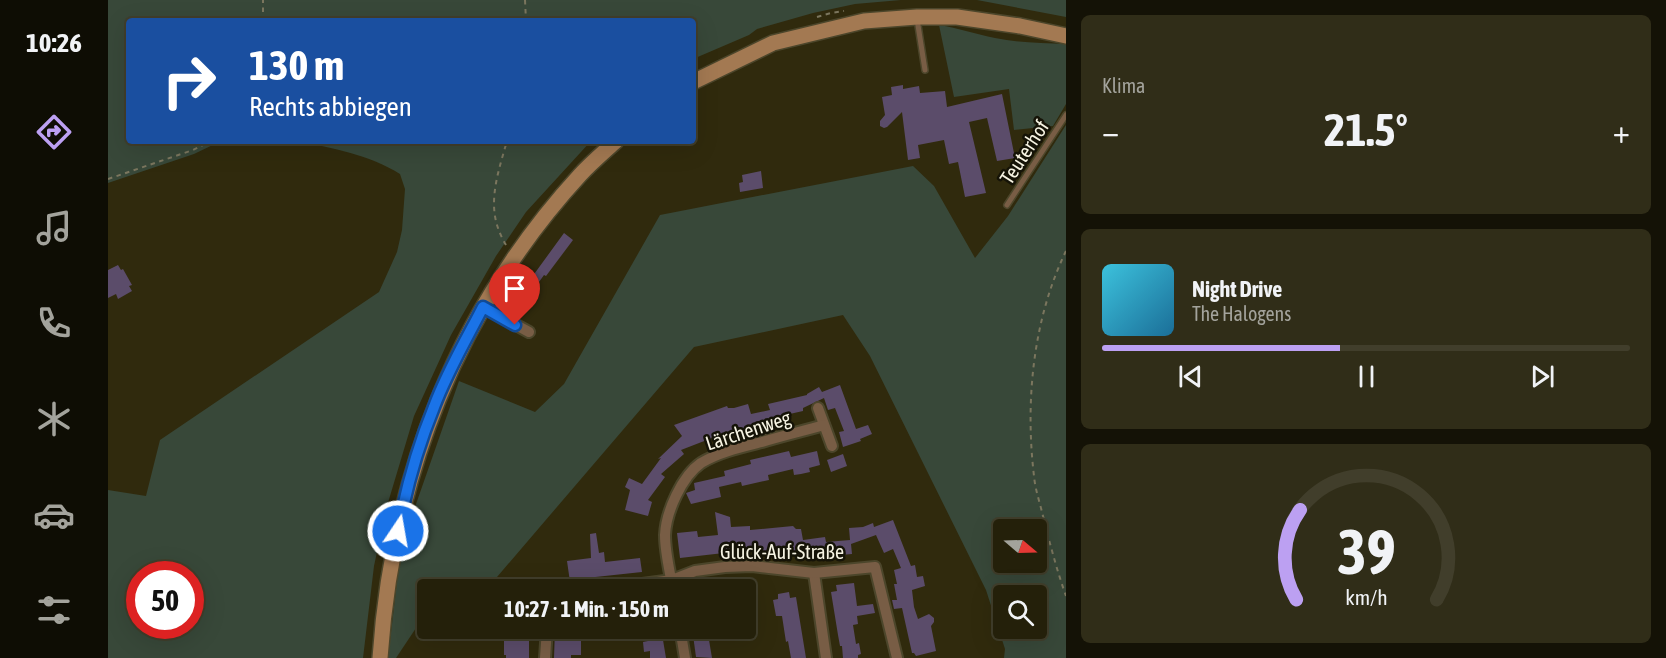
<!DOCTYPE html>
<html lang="de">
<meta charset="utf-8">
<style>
:root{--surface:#24200a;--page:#302d18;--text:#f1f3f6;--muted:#a3a39c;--line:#413e2b;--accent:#bca0f2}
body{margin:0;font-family:"Asap Condensed",sans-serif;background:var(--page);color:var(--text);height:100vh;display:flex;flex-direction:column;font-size:22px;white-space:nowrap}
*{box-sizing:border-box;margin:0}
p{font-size:20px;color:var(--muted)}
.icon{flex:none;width:33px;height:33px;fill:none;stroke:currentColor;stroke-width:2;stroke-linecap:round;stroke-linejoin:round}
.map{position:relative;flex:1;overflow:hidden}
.details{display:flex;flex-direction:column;gap:15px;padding:15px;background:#141206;width:600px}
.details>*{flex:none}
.hud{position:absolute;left:18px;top:18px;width:570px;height:126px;border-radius:6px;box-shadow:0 6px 24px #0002,0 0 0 2px var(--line);background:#1a4fa0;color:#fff;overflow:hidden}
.needle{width:39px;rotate:109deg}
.buttons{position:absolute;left:885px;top:519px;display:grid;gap:12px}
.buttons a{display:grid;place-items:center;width:54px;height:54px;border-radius:6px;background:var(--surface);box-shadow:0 6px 24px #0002,0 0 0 2px var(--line);font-size:30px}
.speed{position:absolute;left:18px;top:561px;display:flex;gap:12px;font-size:30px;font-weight:700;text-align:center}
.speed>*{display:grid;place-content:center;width:78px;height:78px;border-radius:50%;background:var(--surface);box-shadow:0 6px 24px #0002,0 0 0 2px var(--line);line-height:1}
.speed .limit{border:9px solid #d22;background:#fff;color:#111}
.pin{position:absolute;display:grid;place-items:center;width:51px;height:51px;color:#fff;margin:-62px -26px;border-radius:50% 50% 50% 0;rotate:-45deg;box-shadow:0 0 6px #0007}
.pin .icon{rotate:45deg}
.me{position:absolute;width:66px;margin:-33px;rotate:12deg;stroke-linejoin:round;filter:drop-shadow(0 0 4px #0008)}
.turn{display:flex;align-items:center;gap:21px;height:126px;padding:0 24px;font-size:27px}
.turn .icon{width:78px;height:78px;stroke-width:2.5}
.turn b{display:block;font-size:42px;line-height:51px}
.big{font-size:45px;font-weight:700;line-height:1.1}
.details .card{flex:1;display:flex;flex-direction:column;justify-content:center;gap:9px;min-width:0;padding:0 21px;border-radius:9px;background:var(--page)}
.details .dial{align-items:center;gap:0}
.dial svg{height:156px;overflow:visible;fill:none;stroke:var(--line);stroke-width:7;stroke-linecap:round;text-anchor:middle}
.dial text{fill:var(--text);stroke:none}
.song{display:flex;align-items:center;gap:18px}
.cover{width:72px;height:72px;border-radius:9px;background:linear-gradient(135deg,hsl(190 70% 55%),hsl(200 70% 35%))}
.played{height:6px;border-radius:3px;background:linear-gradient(90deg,var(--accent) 45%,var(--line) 45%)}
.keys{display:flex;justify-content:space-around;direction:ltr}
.heat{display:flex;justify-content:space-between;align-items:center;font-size:33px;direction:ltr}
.trip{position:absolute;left:309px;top:579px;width:339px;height:60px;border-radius:6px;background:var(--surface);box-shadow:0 6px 24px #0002,0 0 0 2px var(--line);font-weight:700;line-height:60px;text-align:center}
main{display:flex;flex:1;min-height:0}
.dock{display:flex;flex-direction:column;width:108px;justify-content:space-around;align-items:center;background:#0e0d04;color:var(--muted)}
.dock .icon{width:42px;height:42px}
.dock .current{color:var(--accent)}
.dock b{font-size:27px;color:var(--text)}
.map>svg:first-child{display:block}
</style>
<main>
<nav class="dock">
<b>10:26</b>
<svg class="icon current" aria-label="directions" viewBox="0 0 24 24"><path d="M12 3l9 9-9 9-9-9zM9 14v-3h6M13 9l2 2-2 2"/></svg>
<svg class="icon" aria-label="music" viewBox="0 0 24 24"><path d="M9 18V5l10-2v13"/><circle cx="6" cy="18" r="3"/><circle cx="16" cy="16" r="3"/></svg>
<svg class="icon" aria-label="phone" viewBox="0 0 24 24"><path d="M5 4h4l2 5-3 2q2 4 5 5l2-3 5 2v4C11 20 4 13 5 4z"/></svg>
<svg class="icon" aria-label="climate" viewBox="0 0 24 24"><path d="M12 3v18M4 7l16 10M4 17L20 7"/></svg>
<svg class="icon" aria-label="car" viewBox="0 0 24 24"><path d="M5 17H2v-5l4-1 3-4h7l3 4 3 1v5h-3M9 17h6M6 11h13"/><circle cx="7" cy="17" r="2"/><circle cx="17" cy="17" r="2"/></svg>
<svg class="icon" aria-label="filters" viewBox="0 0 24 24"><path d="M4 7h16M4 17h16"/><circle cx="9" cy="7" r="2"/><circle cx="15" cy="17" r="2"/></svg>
</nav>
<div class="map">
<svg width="958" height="658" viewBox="0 0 958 658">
<rect width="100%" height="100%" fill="#302a0d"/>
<g fill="#384839" fill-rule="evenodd">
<polygon points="0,0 793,0 747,4 705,13 649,29 641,35 585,59 585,21 21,21 21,141 113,141 86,154 0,183"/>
<polygon points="869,0 958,0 958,17"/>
<path d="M831,25C850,28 868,34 887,38C911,43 934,43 958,44V104L945,126L906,130L901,89L846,97Z"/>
<path d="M958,125V658H896L897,649L878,590L762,356L735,315L586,347L389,577L366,589L320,590L319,614L316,616L288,658H280L293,547L351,381L427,412L456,384L552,215L805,166L826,186L867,258L900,216ZM896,530H928V562H896ZM896,596H928V628H896Z"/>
<path d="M190,141H483L418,212L388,256L343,335L306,416L279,506L266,566L255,658H0V490L38,496L52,440L271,292L289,252L294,230L297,189L292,174C262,155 224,148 190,141ZM32,574H82V626H32Z"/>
</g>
<g fill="#5b4c6a">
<polygon points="795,85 795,89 811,86 812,93 837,91 839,107 894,94 907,158 889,161 879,118 861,122 878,193 857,197 850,162 841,164 836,140 810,145 812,158 800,160 794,112 779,127 776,128 772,126 772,121 777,115 774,97 784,95 783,87"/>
<polygon points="653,171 655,188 632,192 631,183 635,182 634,175"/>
<polygon points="456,233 465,240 438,276 436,275 431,282 424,277"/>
<polygon points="10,265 13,270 15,269 24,285 21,286 24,291 10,299 8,294 0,298 0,270"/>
<polygon points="732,385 748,429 760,425 764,434 752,439 753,441 735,447 731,432 736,431 727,408 720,410 716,398 695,408 695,411 664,418 665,422 603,437 604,438 573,450 576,454 553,474 557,477 540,500 544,502 540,516 517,510 522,490 517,487 521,478 534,484 553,458 550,459 574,436 566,425 619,406 620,408 626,408 640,404 643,414 662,410 660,404 699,395 699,394 711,387 714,392"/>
<polygon points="681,451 683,457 709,451 712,465 701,468 702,472 693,474 686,475 685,469 660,475 661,480 634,486 633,482 611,487 613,497 583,504 578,493 587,490 586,483 617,476 616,471 643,464 642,460"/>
<polygon points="735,454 739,466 723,472 719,460"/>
<polygon points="607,512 622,517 623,527 642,526 642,530 685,526 688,529 693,529 695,540 717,537 718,542 742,540 741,528 755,527 765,523 766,527 785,520 803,566 807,565 809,577 815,576 817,586 804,590 806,607 810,619 821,614 826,618 826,622 823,626 828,651 808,656 806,653 804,653 794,608 786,609 784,600 789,600 786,584 789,584 786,570 793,568 785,549 776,553 768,535 743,544 744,554 720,556 719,552 681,556 681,550 651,553 651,549 572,558 569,533 589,531 590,537 610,535"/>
<polygon points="488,533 491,553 496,552 497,562 532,558 534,572 478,578 478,580 462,582 459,561 483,558 482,534"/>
<polygon points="642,579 644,590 625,590 624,580"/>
<polygon points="746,583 749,606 765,604 767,613 749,616 750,624 745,625 748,644 751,643 753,654 750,655 750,658 735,658 734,646 732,646 730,635 723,592 729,591 728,585"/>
<polygon points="681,592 682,598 688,597 698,658 683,658 680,641 678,642 674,616 668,616 665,600 670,599 670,594"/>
<polygon points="447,628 467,628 468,638 473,638 473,655 463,655 463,658 446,658"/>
<polygon points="538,628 553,628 558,658 542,658 542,651 536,652 535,642 540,641"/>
<polygon points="584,628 599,628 604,658 588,657"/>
<polygon points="396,630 403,631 414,635 414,639 421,639 421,658 398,658 398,655 396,655"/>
</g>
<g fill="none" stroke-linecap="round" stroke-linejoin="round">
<defs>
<g id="service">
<polyline points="809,19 817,70"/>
<polyline points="899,205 958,115"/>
</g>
<g id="minor">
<polyline points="375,307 421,332"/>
<polyline points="710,408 724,446"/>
<polyline points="706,573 718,658"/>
<polyline points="490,590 564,580 587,571 617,567 644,566 706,573 767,567 789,658"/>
<path d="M565,590C562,572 557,553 557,535C558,512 574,476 593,463C611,452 634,447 654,442C674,436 695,431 716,425"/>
<polyline points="572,628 577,658"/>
<polyline points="437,658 439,628"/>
</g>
<g id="secondary">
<polyline points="585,82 665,43 756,21 809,17 849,17 912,26 958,36"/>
<path d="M272,658C284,478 349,309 472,175C483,163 496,152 508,141"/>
</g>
</defs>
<use href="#service" stroke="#4c462b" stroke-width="8"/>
<use href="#minor" stroke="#4c462b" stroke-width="14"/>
<use href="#secondary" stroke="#4c462b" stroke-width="18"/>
<g stroke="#7b765e" stroke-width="2" stroke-dasharray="4.5 4.5" stroke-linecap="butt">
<polyline points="417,0 418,21"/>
<polyline points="709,17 723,13 736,11"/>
<polyline points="155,21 155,0"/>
<polyline points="0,179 85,150 103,141"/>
<path d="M398,245C395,240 392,234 390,228C380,200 391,169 399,141"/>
<path d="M958,251C925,319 917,401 926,476C927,488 931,500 934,512C941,540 948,568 958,596"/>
</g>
<use href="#service" stroke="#785d45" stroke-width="5"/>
<use href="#minor" stroke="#785d45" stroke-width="10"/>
<use href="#secondary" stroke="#a37952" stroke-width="15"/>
</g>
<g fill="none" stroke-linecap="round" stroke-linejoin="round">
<defs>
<path id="route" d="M290,531C298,489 310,446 326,407C339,372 358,340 375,307L407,325"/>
</defs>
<use href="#route" stroke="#114b97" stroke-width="15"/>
<use href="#route" stroke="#1a73e8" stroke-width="10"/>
</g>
<g text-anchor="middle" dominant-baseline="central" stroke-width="5" stroke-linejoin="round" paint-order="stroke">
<g font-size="20" fill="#f7f4e3" stroke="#151307">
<text transform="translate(916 152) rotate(-57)">Teuterhof</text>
<text transform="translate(640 430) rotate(-18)">Lärchenweg</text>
<text x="674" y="551">Glück-Auf-Straße</text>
</g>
</g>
</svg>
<div class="buttons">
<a><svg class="needle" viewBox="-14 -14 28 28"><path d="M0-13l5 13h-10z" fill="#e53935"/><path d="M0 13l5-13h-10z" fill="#a3a39c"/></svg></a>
<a><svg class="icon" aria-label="search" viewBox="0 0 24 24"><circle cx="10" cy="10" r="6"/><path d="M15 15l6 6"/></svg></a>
</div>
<div class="speed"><div class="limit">50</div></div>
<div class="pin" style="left:407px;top:325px;background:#d93025"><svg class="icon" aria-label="arrive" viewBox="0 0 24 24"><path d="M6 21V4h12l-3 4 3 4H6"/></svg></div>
<svg class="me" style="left:290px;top:531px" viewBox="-20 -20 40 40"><circle r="17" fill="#1a73e8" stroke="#fff" stroke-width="3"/><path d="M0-11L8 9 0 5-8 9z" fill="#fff"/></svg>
<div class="trip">10:27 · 1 Min. · 150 m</div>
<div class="hud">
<div class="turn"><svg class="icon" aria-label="right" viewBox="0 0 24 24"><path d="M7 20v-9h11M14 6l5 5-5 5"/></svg><div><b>130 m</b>Rechts abbiegen</div></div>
</div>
</div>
<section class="details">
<div class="card"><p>Klima</p>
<div class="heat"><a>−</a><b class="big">21.5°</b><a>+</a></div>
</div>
<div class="card">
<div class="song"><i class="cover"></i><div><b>Night Drive</b><p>The Halogens</p></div></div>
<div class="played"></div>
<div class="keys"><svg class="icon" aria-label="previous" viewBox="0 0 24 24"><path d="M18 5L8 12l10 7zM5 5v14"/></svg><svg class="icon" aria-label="pause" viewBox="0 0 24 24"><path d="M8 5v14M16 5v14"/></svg><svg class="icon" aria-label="next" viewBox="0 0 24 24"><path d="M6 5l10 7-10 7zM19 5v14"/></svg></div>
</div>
<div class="card dial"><svg viewBox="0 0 100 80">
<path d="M14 69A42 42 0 1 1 86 69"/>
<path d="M14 69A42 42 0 0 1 16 23" stroke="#bca0f2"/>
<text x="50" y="56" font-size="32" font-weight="700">39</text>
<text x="50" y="72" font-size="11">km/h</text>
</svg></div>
</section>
</main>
